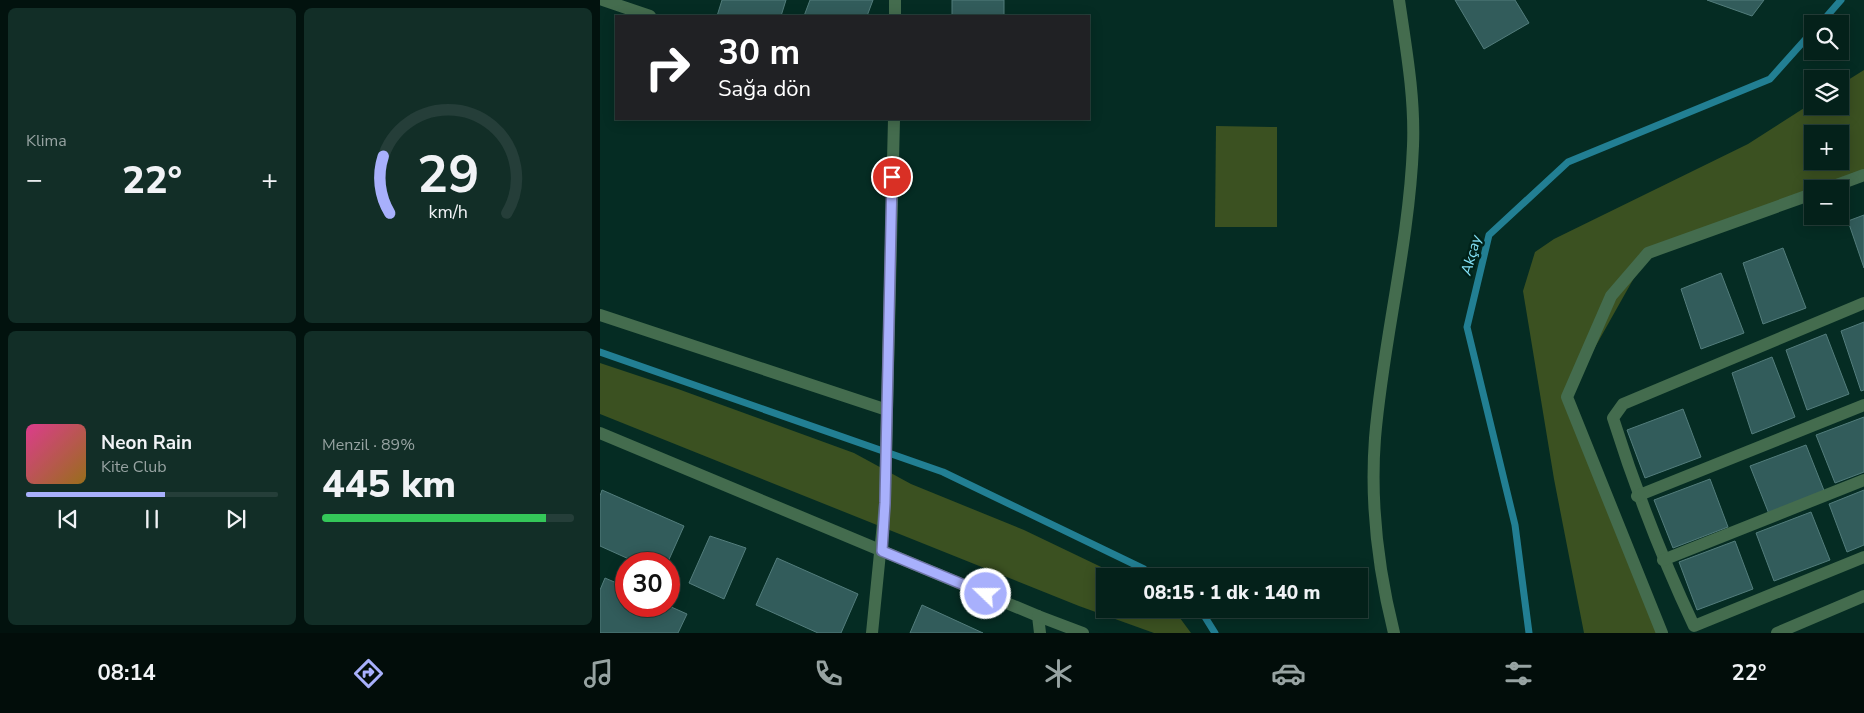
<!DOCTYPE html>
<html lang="tr">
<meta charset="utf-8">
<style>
:root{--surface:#04211a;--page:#122e27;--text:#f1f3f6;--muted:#97a3a2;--line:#253e39;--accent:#a8b0fc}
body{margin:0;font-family:"Nunito Sans",sans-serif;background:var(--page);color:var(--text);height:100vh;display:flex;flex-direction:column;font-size:19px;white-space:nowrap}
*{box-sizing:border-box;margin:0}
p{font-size:16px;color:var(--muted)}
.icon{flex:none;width:28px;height:28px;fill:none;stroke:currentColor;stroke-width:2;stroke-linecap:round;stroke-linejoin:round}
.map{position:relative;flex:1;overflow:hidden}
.sheet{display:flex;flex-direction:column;gap:8px;padding:8px;background:#02120e;width:600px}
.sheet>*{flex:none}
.banner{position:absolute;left:15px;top:15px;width:475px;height:105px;border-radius:0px;box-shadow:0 2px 12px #0003,0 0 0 1px var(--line);background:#202124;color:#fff;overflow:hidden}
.controls{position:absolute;left:1204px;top:15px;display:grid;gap:10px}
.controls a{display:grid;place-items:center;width:45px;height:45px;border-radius:0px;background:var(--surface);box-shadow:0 2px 12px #0003,0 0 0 1px var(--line);font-size:25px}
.speed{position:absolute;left:15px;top:552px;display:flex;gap:10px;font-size:25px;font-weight:700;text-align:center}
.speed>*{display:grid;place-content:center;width:65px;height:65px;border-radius:50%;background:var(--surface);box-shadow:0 2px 12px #0003,0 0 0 1px var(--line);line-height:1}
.speed .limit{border:8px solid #d22;background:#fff;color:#111}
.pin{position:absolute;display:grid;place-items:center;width:42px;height:42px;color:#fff;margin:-21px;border:2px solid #fff;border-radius:50%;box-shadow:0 1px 5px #0007}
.me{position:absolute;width:55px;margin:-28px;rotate:292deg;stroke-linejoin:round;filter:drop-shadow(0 0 4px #0008)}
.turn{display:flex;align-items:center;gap:18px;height:105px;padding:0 20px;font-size:22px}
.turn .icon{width:65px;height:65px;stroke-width:2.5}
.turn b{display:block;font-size:35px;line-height:42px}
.big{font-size:38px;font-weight:800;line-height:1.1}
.sheet .card{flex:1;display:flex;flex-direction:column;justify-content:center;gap:8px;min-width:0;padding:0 18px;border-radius:8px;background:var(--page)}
.sheet .dial{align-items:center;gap:0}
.dial svg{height:130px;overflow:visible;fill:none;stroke:var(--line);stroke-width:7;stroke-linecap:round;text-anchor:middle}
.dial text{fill:var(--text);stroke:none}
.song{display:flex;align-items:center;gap:15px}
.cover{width:60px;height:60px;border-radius:8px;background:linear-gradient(135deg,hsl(330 70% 55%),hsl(40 70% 35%))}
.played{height:5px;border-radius:2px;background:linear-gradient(90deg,var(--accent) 55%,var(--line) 55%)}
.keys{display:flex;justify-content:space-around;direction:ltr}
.heat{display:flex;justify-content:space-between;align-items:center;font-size:28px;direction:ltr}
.charge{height:8px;border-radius:4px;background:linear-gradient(90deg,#34c759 89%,var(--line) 0)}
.sheet .tiles{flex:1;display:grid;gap:8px;grid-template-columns:repeat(2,1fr)}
.trip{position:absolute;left:496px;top:568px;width:272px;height:50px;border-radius:0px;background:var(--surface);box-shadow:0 2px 12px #0003,0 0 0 1px var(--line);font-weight:800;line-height:50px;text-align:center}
.dock{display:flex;height:80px;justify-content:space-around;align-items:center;background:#020d0a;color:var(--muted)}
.dock .icon{width:35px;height:35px}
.dock .on{color:var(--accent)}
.dock b{font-size:22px;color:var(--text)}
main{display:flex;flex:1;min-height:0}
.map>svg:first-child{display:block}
</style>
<main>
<section class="sheet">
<div class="tiles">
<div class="card"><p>Klima</p>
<div class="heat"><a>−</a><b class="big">22°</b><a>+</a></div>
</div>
<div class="card dial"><svg viewBox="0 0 100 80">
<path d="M14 69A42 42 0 1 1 86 69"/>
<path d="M14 69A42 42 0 0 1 10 34" stroke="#a8b0fc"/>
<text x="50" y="56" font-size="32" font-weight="700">29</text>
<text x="50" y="72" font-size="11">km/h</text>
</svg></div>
<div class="card">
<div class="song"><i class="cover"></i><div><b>Neon Rain</b><p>Kite Club</p></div></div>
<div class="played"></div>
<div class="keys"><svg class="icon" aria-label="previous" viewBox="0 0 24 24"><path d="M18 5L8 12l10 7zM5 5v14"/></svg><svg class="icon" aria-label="pause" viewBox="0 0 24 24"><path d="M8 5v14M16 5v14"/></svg><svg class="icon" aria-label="next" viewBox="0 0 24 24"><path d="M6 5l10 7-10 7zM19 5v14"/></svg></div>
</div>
<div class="card"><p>Menzil · 89%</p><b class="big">445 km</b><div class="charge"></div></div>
</div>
</section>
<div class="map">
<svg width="1264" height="633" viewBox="0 0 1264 633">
<rect width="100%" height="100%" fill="#052c23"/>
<g fill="#3b5121" fill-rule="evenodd">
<path d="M1264,70V173L1221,189H1212L1048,253L967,397L1062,633H984L954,479L923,291L935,252L954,239L1148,144L1212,103V106H1240V85ZM1212,134H1240V161H1212Z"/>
<polygon points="616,126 677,127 677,227 615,227"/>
<polygon points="0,363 78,389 254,453 311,484 424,530 520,576 505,576 505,609 569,609 577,614 591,633 554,633 479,606 0,414"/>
</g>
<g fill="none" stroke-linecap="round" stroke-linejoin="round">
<g stroke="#227f93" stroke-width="7">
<polyline points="1220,24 1241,0"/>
<polyline points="0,352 343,472 544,569 554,576"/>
<polyline points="600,609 615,633"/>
<polyline points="929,633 915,525 867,327 889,235 968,162 1170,79 1212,32"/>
</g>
</g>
<g fill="#325c5b" stroke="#537d7c">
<polygon points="122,0 186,0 181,16 117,16"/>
<polygon points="210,0 273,0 267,16 204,16"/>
<rect x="352" y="0" width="52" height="16"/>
<polygon points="855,0 915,0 929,23 884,49"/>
<polygon points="1107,0 1164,0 1152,16"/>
<polygon points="1264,215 1264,268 1248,221"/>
<polygon points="1183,248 1206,308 1163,324 1143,263"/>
<polygon points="1121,273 1144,333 1101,349 1081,289"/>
<polygon points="1264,322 1264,390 1261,391 1241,331"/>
<polygon points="1226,334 1249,394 1207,410 1186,350"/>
<polygon points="1172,357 1195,417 1152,434 1132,373"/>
<polygon points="1083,409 1101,457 1045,478 1027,430"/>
<polygon points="1264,417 1264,472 1235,483 1216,435"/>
<polygon points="1206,445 1225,493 1169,514 1150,466"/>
<polygon points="1110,479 1128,527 1073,548 1054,500"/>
<polygon points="2,490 84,526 67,564 40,564 0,546 0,496"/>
<polygon points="1264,490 1264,545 1247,552 1229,504"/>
<polygon points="1211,512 1230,560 1174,581 1156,533"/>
<polygon points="110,536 146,548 124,599 89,583"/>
<polygon points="1135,541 1153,589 1097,610 1079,562"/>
<polygon points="177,558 258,594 241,633 218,633 156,605"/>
<polygon points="5,578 26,587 26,606 69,606 87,614 78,633 0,633 0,590"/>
<polygon points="322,605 383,633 310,633"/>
</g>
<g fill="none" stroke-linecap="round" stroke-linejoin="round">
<g stroke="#446c4e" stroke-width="12">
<polyline points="3,0 50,16"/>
<polyline points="295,16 295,0"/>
<polyline points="1226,189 1264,175"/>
<path d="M1264,303L1023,404L1013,418C1036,491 1061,556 1094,626L1264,557"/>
<polyline points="0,315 287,410 294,119"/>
<polyline points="0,433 438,616 440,633"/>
<polyline points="1037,496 1264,405"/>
<polyline points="1063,560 1264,480"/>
<polyline points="438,616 483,633"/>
<polyline points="272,633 285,503 287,410"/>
<path d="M794,633C778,569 770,504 775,438C783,341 809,245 813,146C815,97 806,48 799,0"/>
<polyline points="1062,633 967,397 1011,296 1048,253 1212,194"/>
<polyline points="1177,633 1264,596"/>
</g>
</g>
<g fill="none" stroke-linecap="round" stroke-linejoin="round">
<defs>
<polyline id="route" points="292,177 285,503 282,551 386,594"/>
</defs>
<use href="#route" stroke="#6d72a4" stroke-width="12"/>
<use href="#route" stroke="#a8b0fc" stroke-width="9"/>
</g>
<g text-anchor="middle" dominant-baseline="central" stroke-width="5" stroke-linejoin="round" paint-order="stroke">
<g font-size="15" font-style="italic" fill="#86e4fa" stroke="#002219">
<text transform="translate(871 255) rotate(-74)">Akçay</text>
</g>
</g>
</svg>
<div class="controls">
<a><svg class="icon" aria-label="search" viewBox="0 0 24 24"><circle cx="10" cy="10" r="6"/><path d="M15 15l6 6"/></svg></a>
<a><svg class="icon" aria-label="layers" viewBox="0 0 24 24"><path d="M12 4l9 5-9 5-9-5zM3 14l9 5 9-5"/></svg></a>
<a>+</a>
<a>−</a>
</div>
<div class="speed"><div class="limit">30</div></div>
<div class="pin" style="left:292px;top:177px;background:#d93025"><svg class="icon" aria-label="arrive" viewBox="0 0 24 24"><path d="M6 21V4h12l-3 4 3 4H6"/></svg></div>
<svg class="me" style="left:386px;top:594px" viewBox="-20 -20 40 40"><circle r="17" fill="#a8b0fc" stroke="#fff" stroke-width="3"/><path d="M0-11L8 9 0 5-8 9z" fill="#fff"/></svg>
<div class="trip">08:15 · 1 dk · 140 m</div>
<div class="banner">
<div class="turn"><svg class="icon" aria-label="right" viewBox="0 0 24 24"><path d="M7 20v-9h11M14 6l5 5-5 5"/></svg><div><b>30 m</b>Sağa dön</div></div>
</div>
</div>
</main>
<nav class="dock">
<b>08:14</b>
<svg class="icon on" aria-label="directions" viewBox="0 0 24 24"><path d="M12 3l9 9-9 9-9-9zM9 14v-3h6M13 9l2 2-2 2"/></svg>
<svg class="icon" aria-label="music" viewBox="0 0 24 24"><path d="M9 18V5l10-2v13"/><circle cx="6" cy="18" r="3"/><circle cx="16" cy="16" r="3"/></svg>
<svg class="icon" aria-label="phone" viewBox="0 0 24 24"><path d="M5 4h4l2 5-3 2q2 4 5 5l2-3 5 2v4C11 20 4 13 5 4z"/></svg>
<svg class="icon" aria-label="climate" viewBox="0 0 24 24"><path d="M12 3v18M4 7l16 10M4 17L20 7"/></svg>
<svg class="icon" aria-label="car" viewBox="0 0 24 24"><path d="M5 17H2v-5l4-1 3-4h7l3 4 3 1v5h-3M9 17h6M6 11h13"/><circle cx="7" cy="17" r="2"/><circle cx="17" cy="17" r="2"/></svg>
<svg class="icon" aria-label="filters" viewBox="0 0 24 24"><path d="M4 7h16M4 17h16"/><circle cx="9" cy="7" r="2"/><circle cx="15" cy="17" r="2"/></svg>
<b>22°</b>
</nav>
